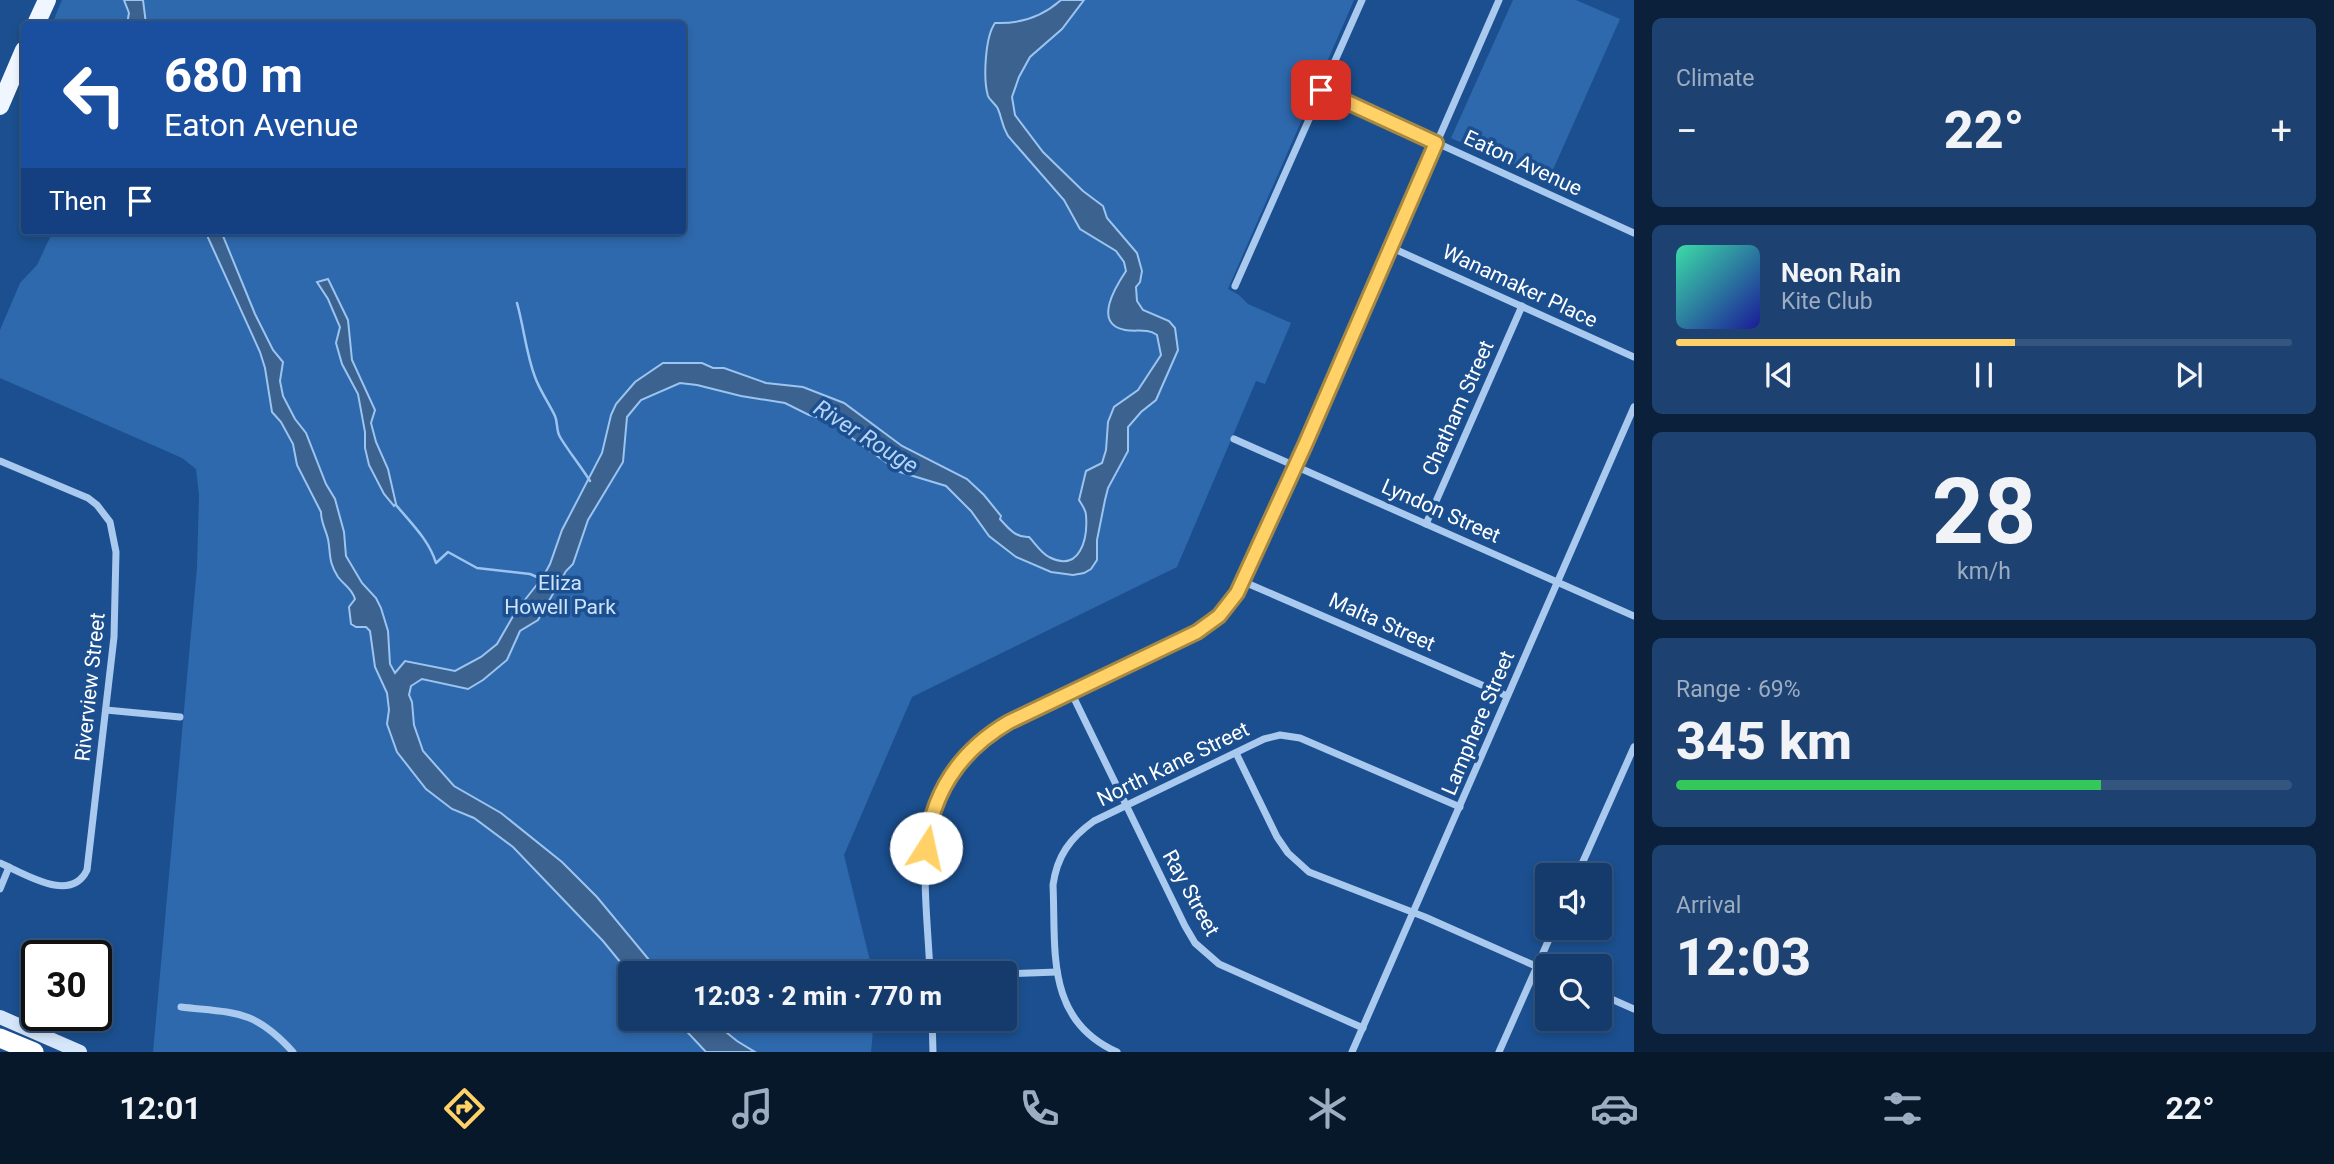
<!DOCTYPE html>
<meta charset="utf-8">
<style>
:root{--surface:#143b6b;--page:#1d4271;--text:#f1f3f6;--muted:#9dadc1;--line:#33557e;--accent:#ffd166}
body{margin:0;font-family:Roboto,sans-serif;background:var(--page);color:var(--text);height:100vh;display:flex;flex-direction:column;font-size:26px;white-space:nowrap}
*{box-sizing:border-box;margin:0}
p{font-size:23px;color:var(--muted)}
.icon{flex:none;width:38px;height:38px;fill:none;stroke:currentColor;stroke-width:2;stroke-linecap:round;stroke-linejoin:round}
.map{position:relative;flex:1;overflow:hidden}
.details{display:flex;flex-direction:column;gap:18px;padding:18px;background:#0b203b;width:700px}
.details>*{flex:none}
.hud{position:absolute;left:21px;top:21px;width:665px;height:214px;border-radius:7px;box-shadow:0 4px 10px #0003,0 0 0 2px var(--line);background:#1a4fa0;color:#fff;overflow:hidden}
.controls{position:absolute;left:1535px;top:863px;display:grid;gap:14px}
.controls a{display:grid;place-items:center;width:77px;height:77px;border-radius:7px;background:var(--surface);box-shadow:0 4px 10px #0003,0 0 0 2px var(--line);font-size:35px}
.speed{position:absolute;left:21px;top:940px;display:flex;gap:14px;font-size:35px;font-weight:700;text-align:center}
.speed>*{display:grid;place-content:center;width:91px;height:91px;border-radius:50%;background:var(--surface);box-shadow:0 4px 10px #0003,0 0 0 2px var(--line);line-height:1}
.speed .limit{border:4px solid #111;border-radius:10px;background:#fff;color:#111}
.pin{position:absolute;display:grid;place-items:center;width:60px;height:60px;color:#fff;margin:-30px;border-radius:14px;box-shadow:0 4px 10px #0006}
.me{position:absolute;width:77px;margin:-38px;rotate:10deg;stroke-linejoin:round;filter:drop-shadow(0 0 5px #0008)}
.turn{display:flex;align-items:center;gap:24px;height:147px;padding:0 28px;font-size:32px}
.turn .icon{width:91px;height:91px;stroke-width:2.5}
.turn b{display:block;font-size:49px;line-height:60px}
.then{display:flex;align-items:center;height:66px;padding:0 28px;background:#0003;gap:14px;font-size:26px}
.big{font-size:52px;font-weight:800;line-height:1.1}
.details .widget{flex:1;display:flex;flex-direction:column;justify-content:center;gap:10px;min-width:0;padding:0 24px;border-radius:10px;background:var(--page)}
.details .dial{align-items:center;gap:0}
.dial b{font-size:91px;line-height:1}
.song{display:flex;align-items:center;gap:21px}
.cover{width:84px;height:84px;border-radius:10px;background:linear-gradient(135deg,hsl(160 70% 55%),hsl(240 70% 35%))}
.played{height:7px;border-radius:4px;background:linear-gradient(90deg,var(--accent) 55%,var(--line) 55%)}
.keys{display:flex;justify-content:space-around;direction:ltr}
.heat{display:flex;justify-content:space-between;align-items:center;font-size:38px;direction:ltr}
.charge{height:10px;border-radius:5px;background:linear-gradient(90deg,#34c759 69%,var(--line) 0)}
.trip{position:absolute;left:618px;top:961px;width:399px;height:70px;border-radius:7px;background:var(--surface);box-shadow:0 4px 10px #0003,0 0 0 2px var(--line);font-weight:800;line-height:70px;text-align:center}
.menu{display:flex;height:112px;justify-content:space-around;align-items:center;background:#08182b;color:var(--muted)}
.menu .icon{width:49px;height:49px}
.menu .selected{color:var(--accent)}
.menu b{font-size:32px;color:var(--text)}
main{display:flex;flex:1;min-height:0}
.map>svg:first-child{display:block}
</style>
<main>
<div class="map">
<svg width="1634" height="1052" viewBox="0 0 1634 1052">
<rect width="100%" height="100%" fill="#1b4f8f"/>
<g fill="#2e69ad">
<polygon points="62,0 1354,0 1228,289 1239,295 1248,304 1291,323 1265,384 1256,381 1177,567 912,697 844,855 873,973 630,973 630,1018 874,1019 871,1052 153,1052 197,567 199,495 196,469 182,458 0,378 0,330 20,283 37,265 53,231 682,231 682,24 52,24"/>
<polygon points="1513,0 1576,0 1620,19 1548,181 1451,138"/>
</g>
<g fill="#3c6290" stroke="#9cc4f0" stroke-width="2">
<polygon points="124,0 143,0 146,24 127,24 129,13"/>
<path d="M1061,0H1084L1062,29L1030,57L1019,77L1012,97L1015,115L1043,152L1083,191L1103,206L1107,218L1137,253L1142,271L1140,282L1136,287L1137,301L1143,310L1169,321L1175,328L1178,350L1156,400L1141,412L1128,427V451L1108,488L1105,500L1097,540V560L1091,569L1084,573L1073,575L1051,572L1016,557L989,536L971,511L946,486L900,472L849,436L843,428L825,419L809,415L785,403L741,396L697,385L680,383L641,400L627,417L623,462L588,520L573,564L566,571L538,620L520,631L507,660L483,680L468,689L422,679L411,686L409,695L412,702L414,725L423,751L454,786L501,813L562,862L597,897L660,973L630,974L603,941L513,847L474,818L452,809L426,789L397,752L387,724L389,710L387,693L375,667L370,631L366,627H356L351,624L349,607L355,599C352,588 344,585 338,577C328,561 331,555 328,539C326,530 321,523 321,512L297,465L293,444L281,422L272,412L265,368L260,352L205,231H221L255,314L273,350L283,362L280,381L283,396L295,419L306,433L326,484L335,499L344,532L346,556L362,583L376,598L381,608L388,631L390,664L395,673L405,661L455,671L481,657L497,644L516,611L543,577L550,564L562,530L602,453L611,415L616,404L635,382L663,363H702L713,368H724L766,383L803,387L844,403L902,446L967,479L984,495L1001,516L1000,519C1008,528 1016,538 1029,537C1036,544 1040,552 1049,557C1080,573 1088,539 1086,515C1086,510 1082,505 1079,500L1086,471L1102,463L1106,450L1108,422L1114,407L1138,390L1161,355L1157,335C1147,328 1137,332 1125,330C1092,324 1116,286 1126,271L1124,262L1116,251L1080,229L1064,200L1008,136C1001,124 1002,118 998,109C996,104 990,101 988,96C983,79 985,37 995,23C1020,24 1042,17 1061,0Z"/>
<polygon points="328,279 348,320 352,360 375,410 371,423 376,442 388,469 396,504 394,506 384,494 369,465 365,448 365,432 358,394 342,364 336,343 340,327 328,299 317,282"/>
<polygon points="675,1019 710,1019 737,1041 755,1052 706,1052"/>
</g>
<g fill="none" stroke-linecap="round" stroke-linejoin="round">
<g stroke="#9cc4f0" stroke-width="2.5">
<path d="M517,303C524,328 526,353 535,377C540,391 549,403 555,416C558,423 556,430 560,437C569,452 580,465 590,481"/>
<path d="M396,505C411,523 429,540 436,563L448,552L477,568L530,574L544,580"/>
</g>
<g stroke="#a9c9ee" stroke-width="7">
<polyline points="1321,90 1634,233"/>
<polyline points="1390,247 1634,357"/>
<polyline points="1235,286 1362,0"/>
<polyline points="1234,439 1634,616"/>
<path d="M0,461L88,498L97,505L110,522L116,552L114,637L87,870C71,904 25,874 0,863"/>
<polyline points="1426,524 1522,306"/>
<polyline points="1242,581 1507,696"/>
<polyline points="1071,692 1185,926 1195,943 1219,964 1363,1028"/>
<polyline points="106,710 180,717"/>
<polyline points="1236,753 1277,837 1288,853 1309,872 1425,917 1547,971"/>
<polyline points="1577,875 1634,747"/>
<polyline points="0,889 9,867"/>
<path d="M930,973C926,877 905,792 997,729L1197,632C1214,621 1226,610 1237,593L1305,445L1499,0"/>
<polyline points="1004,974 1057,972"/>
<polyline points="1600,994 1634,1009"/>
<path d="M181,1007C235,1013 254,1009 293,1052"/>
<polyline points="932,1018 933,1052"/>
<path d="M1117,1052C1045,1020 1056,951 1053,885C1057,856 1070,838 1094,821L1264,739L1280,735L1300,738L1460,807"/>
<polyline points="1352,1052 1634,407"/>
<polyline points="1499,1052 1554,928"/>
</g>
<polyline stroke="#d6e6fa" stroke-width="14" points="0,1017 80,1052"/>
<g stroke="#f0f6ff" stroke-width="18">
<polyline points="36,24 47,0"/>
<polyline points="0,106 24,50"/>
</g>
<polyline stroke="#fff" stroke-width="19" points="0,1038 34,1052"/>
</g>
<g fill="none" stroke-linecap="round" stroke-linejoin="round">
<defs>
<path id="route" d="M926,848C932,792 961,750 1009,722L1197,632L1219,616L1237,593L1305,445L1436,143L1321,90"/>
</defs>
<use href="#route" stroke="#a68842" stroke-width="18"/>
<use href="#route" stroke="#ffd166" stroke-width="12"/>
</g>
<g text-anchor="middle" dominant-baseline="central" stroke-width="7" stroke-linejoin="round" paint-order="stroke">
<g font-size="21" fill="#fff" stroke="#1b4f8f">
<text transform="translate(1523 163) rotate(25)">Eaton Avenue</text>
<text transform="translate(1520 286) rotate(25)">Wanamaker Place</text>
<text transform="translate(1458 408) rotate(-66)">Chatham Street</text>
<text transform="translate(1441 511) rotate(24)">Lyndon Street</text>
<text transform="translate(1382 622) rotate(24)">Malta Street</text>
<text transform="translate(90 687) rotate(-84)">Riverview Street</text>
<text transform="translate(1478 723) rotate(-67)">Lamphere Street</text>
<text transform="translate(1173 764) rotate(-26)">North Kane Street</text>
<text transform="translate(1191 893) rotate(61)">Ray Street</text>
</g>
<g font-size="21" fill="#cfe3fa" stroke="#1b4f8f">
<text x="560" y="583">Eliza<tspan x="560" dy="24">Howell Park</tspan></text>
</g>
<g font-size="23" font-style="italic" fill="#b5d3f5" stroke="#1b4f8f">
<text transform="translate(866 437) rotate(32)">River Rouge</text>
</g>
</g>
</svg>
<div class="controls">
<a><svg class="icon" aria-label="sound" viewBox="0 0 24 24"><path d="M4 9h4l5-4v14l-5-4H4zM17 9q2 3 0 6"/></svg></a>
<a><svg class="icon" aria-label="search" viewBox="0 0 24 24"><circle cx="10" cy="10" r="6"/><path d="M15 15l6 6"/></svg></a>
</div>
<div class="speed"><div class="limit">30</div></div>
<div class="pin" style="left:1321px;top:90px;background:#d93025"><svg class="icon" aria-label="arrive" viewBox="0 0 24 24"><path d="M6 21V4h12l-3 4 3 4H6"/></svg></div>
<svg class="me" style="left:926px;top:848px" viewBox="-20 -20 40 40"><circle r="19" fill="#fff"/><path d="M0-13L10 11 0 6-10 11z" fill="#ffd166"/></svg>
<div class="trip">12:03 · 2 min · 770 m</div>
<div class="hud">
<div class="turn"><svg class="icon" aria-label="left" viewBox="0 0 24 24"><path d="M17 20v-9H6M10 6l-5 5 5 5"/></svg><div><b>680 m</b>Eaton Avenue</div></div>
<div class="then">Then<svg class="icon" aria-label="arrive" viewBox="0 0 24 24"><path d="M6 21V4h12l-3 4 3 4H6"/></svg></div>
</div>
</div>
<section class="details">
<div class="widget"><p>Climate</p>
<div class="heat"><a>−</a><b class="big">22°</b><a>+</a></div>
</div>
<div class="widget">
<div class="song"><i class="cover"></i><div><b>Neon Rain</b><p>Kite Club</p></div></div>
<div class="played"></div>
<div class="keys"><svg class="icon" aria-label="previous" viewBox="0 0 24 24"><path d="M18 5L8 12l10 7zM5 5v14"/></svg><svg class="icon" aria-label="pause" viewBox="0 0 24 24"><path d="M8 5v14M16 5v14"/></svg><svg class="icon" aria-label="next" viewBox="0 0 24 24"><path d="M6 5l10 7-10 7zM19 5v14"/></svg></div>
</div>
<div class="widget dial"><b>28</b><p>km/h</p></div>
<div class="widget"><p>Range · 69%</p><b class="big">345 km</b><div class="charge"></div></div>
<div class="widget"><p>Arrival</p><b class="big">12:03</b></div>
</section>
</main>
<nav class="menu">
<b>12:01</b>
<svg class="icon selected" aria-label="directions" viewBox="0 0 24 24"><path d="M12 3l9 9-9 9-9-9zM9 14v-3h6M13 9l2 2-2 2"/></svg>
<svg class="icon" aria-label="music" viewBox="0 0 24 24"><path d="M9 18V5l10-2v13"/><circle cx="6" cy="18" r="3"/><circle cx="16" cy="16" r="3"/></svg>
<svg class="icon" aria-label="phone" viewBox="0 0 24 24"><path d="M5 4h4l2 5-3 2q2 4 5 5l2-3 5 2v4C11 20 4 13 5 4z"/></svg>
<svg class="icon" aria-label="climate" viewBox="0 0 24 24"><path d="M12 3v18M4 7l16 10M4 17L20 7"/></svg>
<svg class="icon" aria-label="car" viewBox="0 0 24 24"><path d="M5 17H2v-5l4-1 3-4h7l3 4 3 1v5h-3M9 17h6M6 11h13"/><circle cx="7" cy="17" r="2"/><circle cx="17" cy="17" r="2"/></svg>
<svg class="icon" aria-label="filters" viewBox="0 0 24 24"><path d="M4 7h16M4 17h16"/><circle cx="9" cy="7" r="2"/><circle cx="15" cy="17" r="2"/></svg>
<b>22°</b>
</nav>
